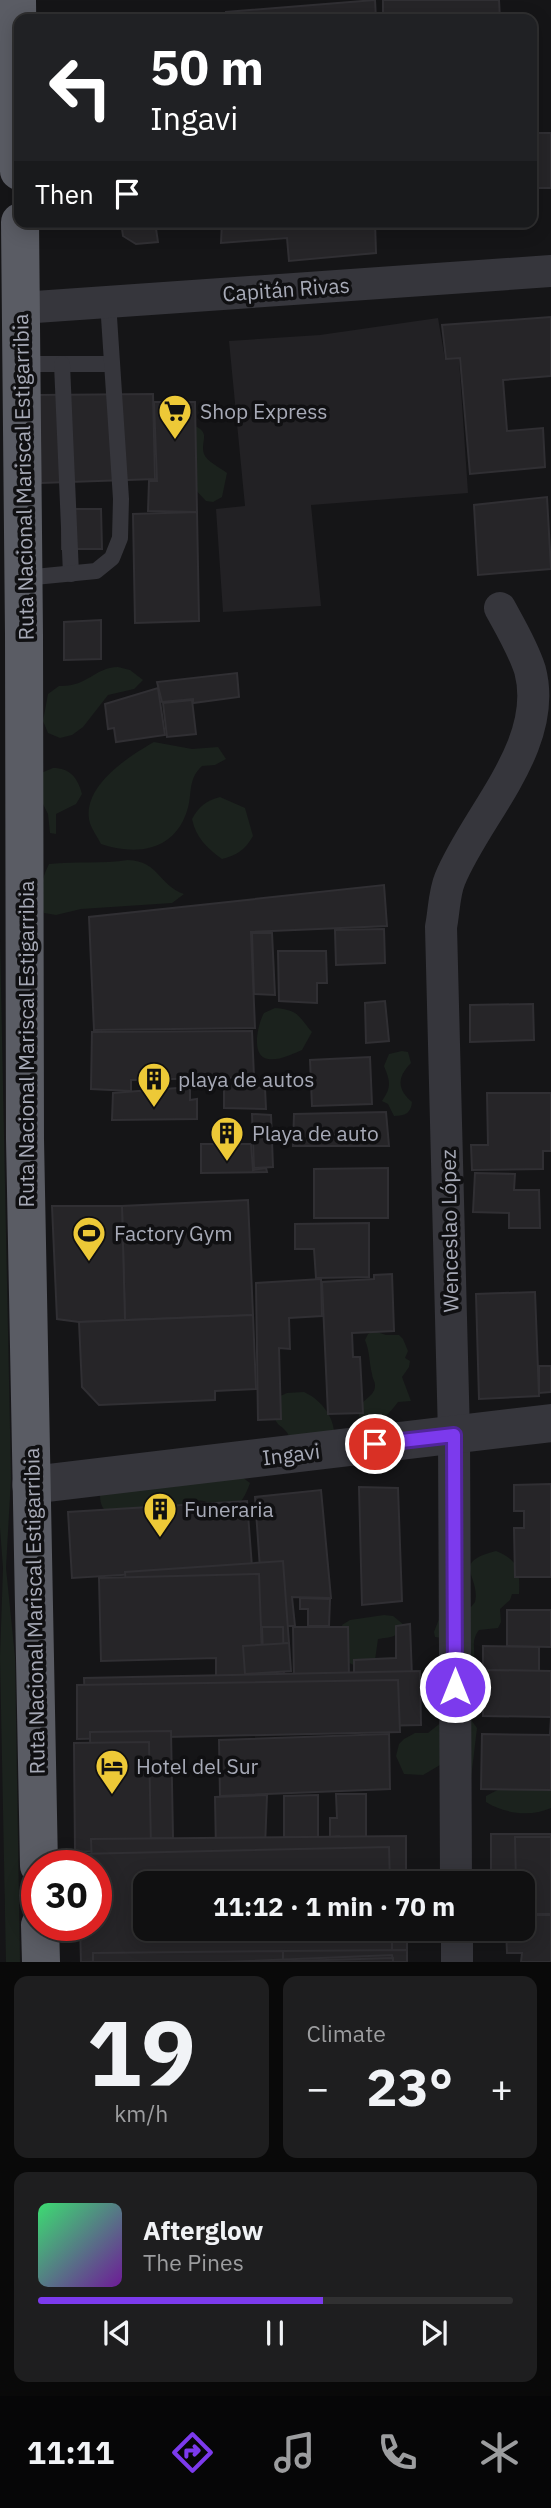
<!DOCTYPE html>
<meta charset="utf-8">
<style>
:root{--surface:#101011;--page:#1e1e1f;--text:#f1f3f6;--muted:#9c9d9f;--line:#303031;--accent:#7c3aed}
body{margin:0;font-family:"IBM Plex Sans",sans-serif;background:var(--page);color:var(--text);height:100vh;display:flex;flex-direction:column;font-size:26px;white-space:nowrap}
*{box-sizing:border-box;margin:0}
p{font-size:23px;color:var(--muted)}
.icon{flex:none;width:38px;height:38px;fill:none;stroke:currentColor;stroke-width:2;stroke-linecap:round;stroke-linejoin:round}
.map{position:relative;height:1962px;overflow:hidden}
.sheet{display:flex;flex-direction:column;gap:14px;padding:14px;background:#090909;flex:1}
.sheet>*{flex:none}
.top-card{position:absolute;left:14px;top:14px;width:523px;height:214px;border-radius:14px;box-shadow:0 4px 18px #0003,0 0 0 2px var(--line);background:#202124;color:#fff;overflow:hidden}
.speed{position:absolute;left:21px;top:1850px;display:flex;gap:14px;font-size:35px;font-weight:700;text-align:center}
.speed>*{display:grid;place-content:center;width:91px;height:91px;border-radius:50%;background:var(--surface);box-shadow:0 4px 18px #0003,0 0 0 2px var(--line);line-height:1}
.speed .limit{border:10px solid #d22;background:#fff;color:#111}
.pin{position:absolute;display:grid;place-items:center;width:60px;height:60px;color:#fff;margin:-30px;border:4px solid #fff;border-radius:50%;box-shadow:0 2px 7px #0007}
.me{position:absolute;width:77px;margin:-38px;rotate:0deg;stroke-linejoin:round;filter:drop-shadow(0 0 5px #0008)}
.turn{display:flex;align-items:center;gap:24px;height:147px;padding:0 21px;font-size:32px}
.turn .icon{width:91px;height:91px;stroke-width:2.5}
.turn b{display:block;font-size:49px;line-height:60px}
.then{display:flex;align-items:center;height:66px;padding:0 21px;background:#0003;gap:14px;font-size:26px}
.big{font-size:52px;font-weight:700;line-height:1.1}
.sheet .card{flex:1;display:flex;flex-direction:column;justify-content:center;gap:10px;min-width:0;padding:0 24px;border-radius:14px;background:var(--page)}
.sheet .dial{align-items:center;gap:0}
.dial b{font-size:91px;line-height:1}
.song{display:flex;align-items:center;gap:21px}
.cover{width:84px;height:84px;border-radius:10px;background:linear-gradient(135deg,hsl(140 70% 55%),hsl(280 70% 35%))}
.played{height:7px;border-radius:4px;background:linear-gradient(90deg,var(--accent) 60%,var(--line) 60%)}
.keys{display:flex;justify-content:space-around;direction:ltr}
.heat{display:flex;justify-content:space-between;align-items:center;font-size:38px;direction:ltr}
.sheet .tiles{flex:1;display:grid;gap:14px;grid-template-columns:1fr 1fr}
.card:last-child{grid-column:span 2}
.trip{position:absolute;left:133px;top:1871px;width:402px;height:70px;border-radius:14px;background:var(--surface);box-shadow:0 4px 18px #0003,0 0 0 2px var(--line);font-weight:700;line-height:70px;text-align:center}
.menu{display:flex;height:112px;justify-content:space-around;align-items:center;background:#060607;color:var(--muted)}
.menu .icon{width:49px;height:49px}
.menu .on{color:var(--accent)}
.menu b{font-size:32px;color:var(--text)}
.map>svg:first-child{display:block}
</style>
<div class="map">
<svg width="551" height="1962" viewBox="0 0 551 1962">
<rect width="100%" height="100%" fill="#151517"/>
<polygon fill="#222124" points="438,318 445,359 459,359 468,493 311,505 321,606 223,612 216,509 245,506 229,341 320,335"/>
<g fill="#1b221d">
<path d="M193,425C212,433 200,440 204,454C206,461 221,468 227,473L222,497L213,502L206,501L192,486Z"/>
<path d="M118,667L130,670L143,680L134,689L108,695L83,727L72,735L60,738L48,733L43,721L48,694L59,686C88,687 93,668 118,667Z"/>
<path d="M154,742L192,749L218,747L226,759L215,765L202,766C187,780 193,793 187,811C174,851 137,856 101,844C97,836 90,827 89,819C84,785 129,756 154,742Z"/>
<path d="M53,768C70,768 78,778 82,794L76,804L56,814V834L50,833L48,814L43,804L41,773Z"/>
<path d="M220,797L245,808L253,836C245,850 237,855 222,859C207,848 196,838 192,819C199,806 206,801 220,797Z"/>
<path d="M128,860C159,861 158,885 184,894L172,903L81,909L56,915L44,913C38,896 41,880 49,864C76,861 102,864 128,860Z"/>
<polygon points="0,939 11,1478 6,1568 15,1657 20,1962 6,1962 0,1657 3,1568 0,1528"/>
<path d="M275,1008C299,1010 298,1016 312,1032L302,1050C292,1054 279,1061 268,1059C250,1057 258,1023 264,1013Z"/>
<path d="M402,1051L408,1052L411,1063C396,1078 398,1090 412,1102C411,1113 405,1116 394,1116L388,1104L382,1101C392,1087 390,1081 384,1066L389,1054Z"/>
<path d="M374,1331L386,1335H399L403,1339L408,1351L405,1358L410,1361L409,1367L402,1377L411,1401L398,1402C389,1414 378,1427 363,1424C348,1400 376,1401 375,1385C375,1381 372,1378 372,1374C369,1362 370,1352 365,1340L368,1334Z"/>
<path d="M304,1392C322,1400 336,1419 334,1438L293,1444C283,1416 269,1435 278,1397L287,1393Z"/>
<path d="M227,1466L250,1483C245,1497 236,1517 217,1507C211,1504 204,1499 196,1501C186,1502 149,1525 138,1531C117,1519 95,1515 101,1487Z"/>
<path d="M496,1551C519,1560 520,1571 519,1594H512L510,1600L500,1609L501,1622L498,1628L479,1630C467,1646 482,1654 467,1673L449,1639L435,1637L434,1632L439,1619L465,1604L471,1607L475,1602C481,1576 449,1563 496,1551Z"/>
<path d="M384,1615L393,1616L404,1625C396,1638 392,1637 378,1639L375,1660C365,1664 357,1669 348,1662L342,1625L350,1620Z"/>
<polygon points="469,1717 477,1728 470,1787 440,1765 423,1775 404,1774 396,1756 399,1744 404,1739 415,1733 428,1733 443,1721"/>
<path d="M509,1784L551,1787V1808C531,1817 505,1814 486,1802V1796Z"/>
</g>
<g fill="#262528" stroke="#302f33" stroke-width="2">
<polygon points="375,0 376,19 226,19 226,12"/>
<polygon points="383,0 499,0 500,19 383,19"/>
<rect x="532" y="133" width="19" height="55"/>
<polygon points="121,222 155,222 158,242 136,244 123,236"/>
<polygon points="222,222 375,222 376,253 289,261 287,238 221,243"/>
<polygon points="551,317 551,376 503,380 507,431 543,428 545,467 470,474 460,358 446,359 442,325"/>
<polygon points="153,394 155,479 41,483 39,395"/>
<polygon points="154,402 195,402 197,512 148,511 149,481 157,481"/>
<polygon points="547,497 551,569 478,575 474,505"/>
<polygon points="62,509 101,509 102,549 62,549"/>
<polygon points="197,512 199,621 135,623 133,514"/>
<polygon points="101,620 101,659 64,660 64,622"/>
<polygon points="237,673 239,697 193,703 193,699 162,702 157,682"/>
<polygon points="158,688 165,735 116,742 114,728 108,729 105,704"/>
<polygon points="192,700 196,734 167,737 163,703"/>
<polygon points="384,885 387,926 251,932 255,1028 94,1030 89,917"/>
<polygon points="384,929 385,963 336,965 335,930"/>
<polygon points="252,933 272,933 275,995 254,994"/>
<polygon points="278,951 326,951 327,983 317,983 317,1003 279,1001"/>
<polygon points="385,1001 389,1041 366,1043 365,1003"/>
<polygon points="533,1004 534,1040 470,1042 470,1005"/>
<polygon points="252,1031 254,1077 131,1080 131,1091 91,1089 92,1032"/>
<polygon points="370,1057 372,1104 312,1106 310,1060"/>
<polygon points="224,1085 265,1088 266,1109 224,1108"/>
<polygon points="190,1087 190,1100 197,1099 197,1119 112,1120 113,1093"/>
<polygon points="487,1093 551,1093 551,1151 543,1151 543,1169 472,1170 471,1145 488,1145"/>
<polygon points="386,1112 389,1146 293,1146 294,1114"/>
<polygon points="252,1114 271,1115 273,1167 254,1168"/>
<polygon points="201,1144 251,1144 253,1170 266,1168 267,1172 201,1173"/>
<polygon points="388,1168 388,1218 314,1218 314,1169"/>
<polygon points="475,1173 515,1174 514,1190 539,1190 540,1228 509,1228 509,1213 473,1212"/>
<polygon points="248,1200 253,1315 125,1320 122,1206"/>
<polygon points="52,1206 122,1206 125,1320 79,1322 57,1319"/>
<polygon points="369,1223 369,1277 316,1278 314,1249 295,1249 295,1224"/>
<polygon points="392,1274 394,1331 352,1333 353,1357 360,1357 363,1413 328,1414 322,1282 374,1279 374,1275"/>
<polygon points="321,1279 322,1316 289,1318 290,1349 279,1348 281,1419 258,1420 256,1283"/>
<polygon points="535,1292 539,1396 479,1399 476,1294"/>
<polygon points="253,1315 256,1389 215,1391 215,1400 99,1405 82,1387 79,1322"/>
<polygon points="539,1366 551,1366 551,1392 539,1393"/>
<polygon points="551,1484 551,1577 515,1577 514,1528 524,1528 524,1511 514,1511 514,1485"/>
<polygon points="359,1487 398,1488 402,1601 362,1605"/>
<polygon points="321,1490 331,1598 292,1597 295,1626 264,1626 255,1497"/>
<polygon points="247,1501 252,1567 72,1578 68,1512"/>
<polygon points="283,1561 289,1643 131,1653 125,1572"/>
<polygon points="259,1574 263,1682 216,1683 216,1658 101,1661 99,1578"/>
<polygon points="300,1598 330,1599 329,1626 308,1626 308,1609 300,1609"/>
<polygon points="507,1610 551,1610 551,1647 507,1646"/>
<polygon points="410,1624 412,1677 354,1679 354,1660 396,1658 396,1626"/>
<polygon points="262,1627 283,1627 284,1678 264,1679"/>
<polygon points="293,1627 348,1627 349,1678 294,1679"/>
<polygon points="289,1643 291,1671 245,1674 243,1646"/>
<polygon points="483,1646 539,1647 539,1671 483,1670"/>
<polygon points="483,1670 551,1671 551,1790 481,1789 482,1734 550,1735 551,1717 483,1716"/>
<polygon points="420,1671 421,1725 86,1732 84,1678"/>
<polygon points="398,1680 400,1732 77,1739 77,1685"/>
<polygon points="171,1731 173,1838 91,1839 90,1732"/>
<polygon points="389,1734 390,1789 220,1796 219,1740"/>
<polygon points="149,1742 151,1849 75,1852 74,1743"/>
<polygon points="336,1794 366,1794 366,1847 340,1847 339,1836 330,1837 330,1818 337,1818"/>
<polygon points="267,1795 265,1847 216,1851 215,1797"/>
<polygon points="318,1795 318,1838 284,1837 284,1796"/>
<polygon points="491,1834 551,1834 551,1907 523,1907 523,1883 491,1883"/>
<polygon points="406,1836 406,1883 145,1883 145,1928 407,1928 407,1950 93,1953 93,1925 96,1925 96,1866 92,1866 91,1839"/>
<polygon points="515,1837 551,1837 551,1914 525,1914 523,1883 516,1883"/>
<polygon points="389,1847 390,1883 145,1883 145,1928 392,1928 392,1955 81,1962 80,1925 96,1925 96,1866 79,1866 78,1854"/>
<polygon points="523,1915 551,1915 551,1962 521,1962 522,1953 507,1953 506,1928 523,1928"/>
<polygon points="407,1950 407,1962 283,1962 283,1951"/>
<polygon points="283,1951 283,1962 93,1962 93,1953"/>
<polygon points="392,1955 393,1962 223,1962"/>
<polygon points="393,1958 393,1962 260,1962"/>
</g>
<g fill="none" stroke-linecap="round" stroke-linejoin="round">
<g stroke="#36363c" stroke-width="16">
<polyline points="21,364 112,364"/>
<polyline points="62,364 71,574"/>
<polyline points="24,578 96,571 112,558 120,538 121,499 108,302"/>
</g>
<g stroke="#36363c" stroke-width="32">
<polyline points="21,308 551,271"/>
<path d="M456,1883L454,1435L441,927C444,912 444,893 450,879C476,815 550,745 530,670C523,648 511,628 500,608"/>
<polyline points="457,1928 457,1962"/>
</g>
<polyline stroke="#36363c" stroke-width="38" points="31,1485 551,1423"/>
<g stroke="#5a5c64" stroke-width="38">
<polyline points="17,0 19,171"/>
<polyline points="20,222 24,635 25,1139 39,1866"/>
<polyline points="40,1925 41,1962"/>
</g>
</g>
<g fill="none" stroke-linecap="round" stroke-linejoin="round">
<defs>
<polyline id="route" points="375,1444 454,1435 455,1687"/>
</defs>
<use href="#route" stroke="#51269a" stroke-width="18"/>
<use href="#route" stroke="#7c3aed" stroke-width="12"/>
</g>
<defs>
<symbol id="supermarket-pin" viewBox="-11 -11 22 30"><path d="M0 17L-7.5 6A9.5 9.5 0 1 1 7.5 6Z" fill="#edc937" stroke="#101012"/><path d="M-6-5.5h2.5l.6 2H6L4.5 2H-2.5L-4.4-4H-6ZM-1.5 3.2a1.3 1.3 0 1 0 .1 0ZM3 3.2a1.3 1.3 0 1 0 .1 0Z" fill="#111"/></symbol>
<symbol id="building-pin" viewBox="-11 -11 22 30"><path d="M0 17L-7.5 6A9.5 9.5 0 1 1 7.5 6Z" fill="#edc937" stroke="#101012"/><path d="M-4-6H4V6H1V3H-1V6H-4ZM-2.5-4.3h1.7v1.8h-1.7ZM.8-4.3h1.7v1.8H.8ZM-2.5-1h1.7V.8h-1.7ZM.8-1h1.7V.8H.8Z" fill="#111"/></symbol>
<symbol id="stadium-pin" viewBox="-11 -11 22 30"><path d="M0 17L-7.5 6A9.5 9.5 0 1 1 7.5 6Z" fill="#edc937" stroke="#101012"/><path d="M0-5a6.5 5 0 1 0 0 10a6.5 5 0 1 0 0-10ZM-3.5-1.8h7v3.6h-7Z" fill="#111"/></symbol>
<symbol id="hotel-pin" viewBox="-11 -11 22 30"><path d="M0 17L-7.5 6A9.5 9.5 0 1 1 7.5 6Z" fill="#edc937" stroke="#101012"/><path d="M-6-4.5h1.5V1H6V5H4.5V3h-9V5H-6ZM-4 0a1.8 1.8 0 1 1 3.6 0ZM.5 0V-2.5h3Q6-2.5 6 0Z" fill="#111"/></symbol>
</defs>
<g fill-rule="evenodd">
<use href="#supermarket-pin" x="156" y="392" width="38" height="52"/>
<use href="#building-pin" x="135" y="1060" width="38" height="52"/>
<use href="#building-pin" x="208" y="1114" width="38" height="52"/>
<use href="#stadium-pin" x="70" y="1214" width="38" height="52"/>
<use href="#building-pin" x="141" y="1490" width="38" height="52"/>
<use href="#hotel-pin" x="93" y="1747" width="38" height="52"/>
</g>
<g text-anchor="middle" dominant-baseline="central" stroke-width="7" stroke-linejoin="round" paint-order="stroke">
<g font-size="21" fill="#a7aab7" stroke="#101012">
<text transform="translate(286 289) rotate(-4)">Capitán Rivas</text>
<text transform="translate(23 477) rotate(-91)">Ruta Nacional Mariscal Estigarribia</text>
<text transform="translate(26 1044) rotate(-90)">Ruta Nacional Mariscal Estigarribia</text>
<text transform="translate(449 1231) rotate(-91)">Wenceslao López</text>
<text transform="translate(291 1454) rotate(-7)">Ingavi</text>
<text transform="translate(34 1611) rotate(-91)">Ruta Nacional Mariscal Estigarribia</text>
</g>
<g font-size="21" fill="#a7aab7" stroke="#101012" text-anchor="start">
<text x="200" y="411">Shop Express</text>
<text x="178" y="1079">playa de autos</text>
<text x="252" y="1133">Playa de auto</text>
<text x="114" y="1233">Factory Gym</text>
<text x="184" y="1509">Funeraria</text>
<text x="136" y="1766">Hotel del Sur</text>
</g>
</g>
</svg>
<div class="speed"><div class="limit">30</div></div>
<div class="pin" style="left:375px;top:1444px;background:#d93025"><svg class="icon" aria-label="arrive" viewBox="0 0 24 24"><path d="M6 21V4h12l-3 4 3 4H6"/></svg></div>
<svg class="me" style="left:455px;top:1687px" viewBox="-20 -20 40 40"><circle r="17" fill="#7c3aed" stroke="#fff" stroke-width="3"/><path d="M0-11L8 9 0 5-8 9z" fill="#fff"/></svg>
<div class="trip">11:12 · 1 min · 70 m</div>
<div class="top-card">
<div class="turn"><svg class="icon" aria-label="left" viewBox="0 0 24 24"><path d="M17 20v-9H6M10 6l-5 5 5 5"/></svg><div><b>50 m</b>Ingavi</div></div>
<div class="then">Then<svg class="icon" aria-label="arrive" viewBox="0 0 24 24"><path d="M6 21V4h12l-3 4 3 4H6"/></svg></div>
</div>
</div>
<section class="sheet">
<div class="tiles">
<div class="card dial"><b>19</b><p>km/h</p></div>
<div class="card"><p>Climate</p>
<div class="heat"><a>−</a><b class="big">23°</b><a>+</a></div>
</div>
<div class="card">
<div class="song"><i class="cover"></i><div><b>Afterglow</b><p>The Pines</p></div></div>
<div class="played"></div>
<div class="keys"><svg class="icon" aria-label="previous" viewBox="0 0 24 24"><path d="M18 5L8 12l10 7zM5 5v14"/></svg><svg class="icon" aria-label="pause" viewBox="0 0 24 24"><path d="M8 5v14M16 5v14"/></svg><svg class="icon" aria-label="next" viewBox="0 0 24 24"><path d="M6 5l10 7-10 7zM19 5v14"/></svg></div>
</div>
</div>
</section>
<nav class="menu">
<b>11:11</b>
<svg class="icon on" aria-label="directions" viewBox="0 0 24 24"><path d="M12 3l9 9-9 9-9-9zM9 14v-3h6M13 9l2 2-2 2"/></svg>
<svg class="icon" aria-label="music" viewBox="0 0 24 24"><path d="M9 18V5l10-2v13"/><circle cx="6" cy="18" r="3"/><circle cx="16" cy="16" r="3"/></svg>
<svg class="icon" aria-label="phone" viewBox="0 0 24 24"><path d="M5 4h4l2 5-3 2q2 4 5 5l2-3 5 2v4C11 20 4 13 5 4z"/></svg>
<svg class="icon" aria-label="climate" viewBox="0 0 24 24"><path d="M12 3v18M4 7l16 10M4 17L20 7"/></svg>
</nav>
